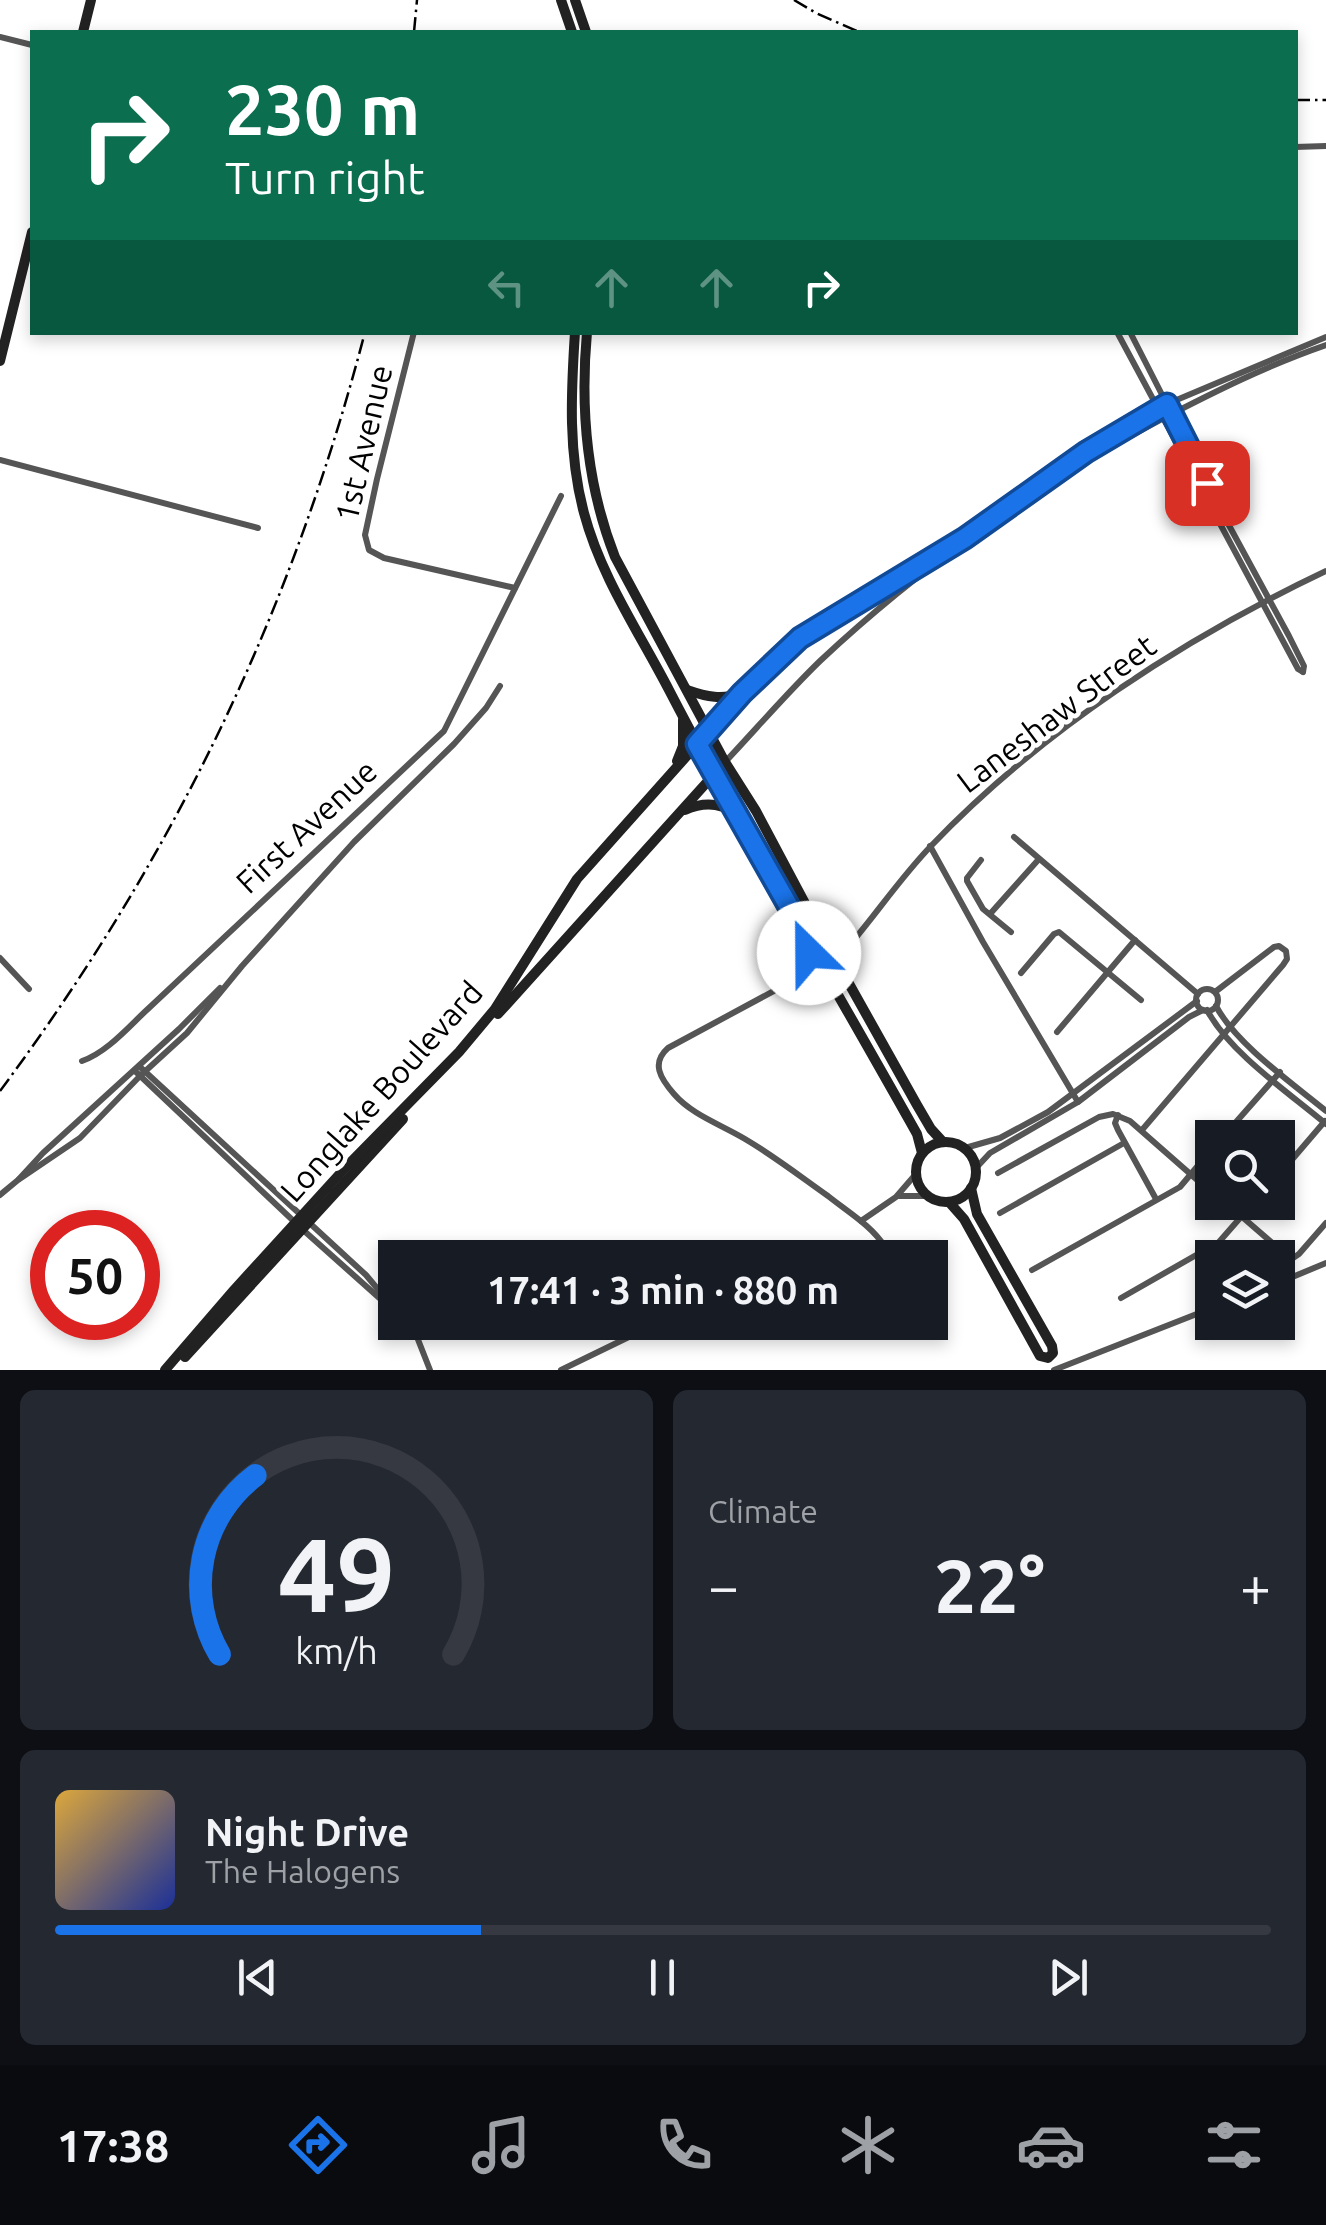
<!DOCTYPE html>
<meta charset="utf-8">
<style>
:root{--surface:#171b24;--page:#242831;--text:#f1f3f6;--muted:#9ea1a6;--line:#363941;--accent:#1a73e8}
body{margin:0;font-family:Ubuntu,sans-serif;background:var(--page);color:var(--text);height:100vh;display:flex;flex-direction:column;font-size:38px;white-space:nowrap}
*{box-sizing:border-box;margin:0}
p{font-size:32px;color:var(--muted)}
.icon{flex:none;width:55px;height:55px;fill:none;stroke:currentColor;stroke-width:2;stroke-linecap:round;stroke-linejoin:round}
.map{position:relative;height:1370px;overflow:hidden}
.details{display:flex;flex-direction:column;gap:20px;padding:20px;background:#0d0f14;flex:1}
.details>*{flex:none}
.guide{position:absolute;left:30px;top:30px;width:1268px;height:305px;border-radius:0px;box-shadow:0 5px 15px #0003;background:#0b6e4f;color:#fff;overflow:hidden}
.buttons{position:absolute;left:1195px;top:1120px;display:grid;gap:20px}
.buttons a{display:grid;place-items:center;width:100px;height:100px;border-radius:0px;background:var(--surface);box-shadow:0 5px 15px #0003;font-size:50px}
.speed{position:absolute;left:30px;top:1210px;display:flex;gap:20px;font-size:50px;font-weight:700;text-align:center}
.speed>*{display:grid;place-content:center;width:130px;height:130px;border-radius:50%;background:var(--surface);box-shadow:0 5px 15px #0003;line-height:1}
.speed .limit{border:15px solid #d22;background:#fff;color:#111}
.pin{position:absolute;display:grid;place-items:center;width:85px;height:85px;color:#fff;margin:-42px;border-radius:20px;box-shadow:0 5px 15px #0006}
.me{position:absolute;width:110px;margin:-55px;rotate:337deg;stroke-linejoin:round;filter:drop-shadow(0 0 8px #0008)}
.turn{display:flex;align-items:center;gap:35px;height:210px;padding:0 30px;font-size:45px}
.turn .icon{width:130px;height:130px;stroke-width:2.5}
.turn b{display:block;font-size:70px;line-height:85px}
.lanes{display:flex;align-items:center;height:95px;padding:0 30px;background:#0003;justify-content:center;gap:50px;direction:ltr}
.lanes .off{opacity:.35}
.big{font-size:75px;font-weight:600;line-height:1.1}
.details .card{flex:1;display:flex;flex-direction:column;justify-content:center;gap:15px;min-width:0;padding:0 35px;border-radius:15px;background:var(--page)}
.details .dial{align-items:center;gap:0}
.dial svg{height:260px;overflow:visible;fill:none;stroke:var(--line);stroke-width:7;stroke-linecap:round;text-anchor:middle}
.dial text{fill:var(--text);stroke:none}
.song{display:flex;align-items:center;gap:30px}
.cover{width:120px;height:120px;border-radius:15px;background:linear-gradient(135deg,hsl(40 70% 55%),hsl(230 70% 35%))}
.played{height:10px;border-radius:5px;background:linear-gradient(90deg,var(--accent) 35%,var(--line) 35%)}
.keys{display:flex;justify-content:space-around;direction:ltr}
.heat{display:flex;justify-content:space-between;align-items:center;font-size:55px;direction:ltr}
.details .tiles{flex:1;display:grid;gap:20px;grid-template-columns:1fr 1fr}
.card:last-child{grid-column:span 2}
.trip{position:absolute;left:378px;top:1240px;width:570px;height:100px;border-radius:0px;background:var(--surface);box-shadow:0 5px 15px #0003;font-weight:600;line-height:100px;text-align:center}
.tab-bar{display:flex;height:160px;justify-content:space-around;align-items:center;background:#090b0e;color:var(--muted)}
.tab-bar .icon{width:70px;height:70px}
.tab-bar .active{color:var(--accent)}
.tab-bar b{font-size:45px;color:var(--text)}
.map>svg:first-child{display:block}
</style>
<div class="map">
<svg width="1326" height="1370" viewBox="0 0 1326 1370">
<rect width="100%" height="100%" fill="#fff"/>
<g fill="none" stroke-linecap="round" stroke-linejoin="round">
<g stroke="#555" stroke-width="6">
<polyline points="0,37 32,45"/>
<polyline points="1295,147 1326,146"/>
<polyline points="414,332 377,479 365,535 369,550 384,558 515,588"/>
<polyline points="1117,332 1298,669 1303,672"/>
<polyline points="1130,332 1225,518 1289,636 1304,666 1303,672"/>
<polyline points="0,460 258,528"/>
<polyline points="709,732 742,693 800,638 965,537 1086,452 1167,404 1326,337"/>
<path d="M726,761C757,728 787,693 820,661C919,568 1039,483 1160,420C1214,392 1268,365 1326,345"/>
<polyline points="1014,837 1198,994"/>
<polyline points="930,846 983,942 1078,1102"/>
<polyline points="981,860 967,878 967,881 983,909 1011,932"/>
<polyline points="990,914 1039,859"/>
<polyline points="825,936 839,944 853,941"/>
<polyline points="0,958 29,989"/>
<path d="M819,964L796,979L668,1048C651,1063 660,1078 674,1094C692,1115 722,1125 745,1139C774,1156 801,1177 828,1196C848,1212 872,1226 885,1247"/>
<polyline points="1021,973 1054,934 1059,932 1141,1000"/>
<path d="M846,974L847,954L853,941C879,910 903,875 931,846C1041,731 1183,639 1326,571"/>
<circle cx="1207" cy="1000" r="11"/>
<path d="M1216,1006C1236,1044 1292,1083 1326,1111"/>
<path d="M1207,1010C1230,1053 1288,1092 1326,1124"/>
<polyline points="1057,1032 1135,940"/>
<path d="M82,1061C108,1052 130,1025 150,1007L444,731L561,496"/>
<polyline points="139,1066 366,1275 386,1299"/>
<polyline points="135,1071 302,1229 395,1312"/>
<polyline points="1118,1115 1115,1123 1118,1130 1156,1199"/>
<polyline points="1142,1130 1283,965 1287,959 1286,951 1279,946 1274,947 1215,992"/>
<polyline points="1222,1138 1280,1072"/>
<polyline points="965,1148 1000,1138 1048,1112 1197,1001"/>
<polyline points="976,1168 990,1153 1078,1102 1189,1017 1203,1010"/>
<polyline points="998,1173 1099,1117 1113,1114 1130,1121 1212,1193"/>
<polyline points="1278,1176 1325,1121"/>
<polyline points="19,1179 43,1153 179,1029 220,988"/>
<polyline points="0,1195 18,1180 80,1138 140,1076 187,1033 242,966 354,842 454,744 486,708 500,686"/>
<polyline points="898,1196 927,1196"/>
<polyline points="1225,1202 1285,1254 1293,1258 1299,1254 1326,1223"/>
<polyline points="1000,1213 1124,1143"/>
<polyline points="861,1221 896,1197 915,1175"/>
<polyline points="1032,1270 1180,1187 1212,1149"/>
<polyline points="1278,1283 1326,1263"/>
<polyline points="1121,1298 1219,1242 1254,1202"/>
<polyline points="407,1322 417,1337 430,1370"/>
<polyline points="614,1322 623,1339"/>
<polyline points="561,1370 635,1334"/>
<polyline points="1054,1370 1212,1308"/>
</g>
<g stroke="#222" stroke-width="10">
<polyline points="561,0 572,32"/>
<polyline points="575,0 586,32"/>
<polyline points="83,32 91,0"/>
<path d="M575,332C571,393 568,454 584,513C601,577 639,632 669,690C747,840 834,986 917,1134L922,1153"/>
<path d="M587,332C580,409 587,486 615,557L725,762L756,811L824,939L917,1105L931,1129L942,1141"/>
<polyline points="0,361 32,232"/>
<path d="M687,690C707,697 722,700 742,693"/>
<polyline points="677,761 683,746 683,720"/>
<path d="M685,810C703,802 719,802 735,813"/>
<polyline points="796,979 808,960 809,944"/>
<polyline points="498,1014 718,770"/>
<circle cx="946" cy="1172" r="30"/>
<polyline points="949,1202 964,1219 1040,1356 1048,1358 1053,1353 1052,1346 977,1214 971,1188"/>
<polyline points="185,1357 403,1119"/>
<polyline points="165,1370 234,1290 347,1166 459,1052 495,1009 577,879 701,740"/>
</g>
<g stroke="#000" stroke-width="2.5" stroke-dasharray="15 5 2.5 5" stroke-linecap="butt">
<polyline points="794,0 816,13 859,32"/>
<polyline points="414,32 417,0"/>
<polyline points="1295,100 1326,100"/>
<path d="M0,1091C173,859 292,612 365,332"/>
</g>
</g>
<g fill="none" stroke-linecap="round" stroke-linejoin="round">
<defs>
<polyline id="route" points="809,953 809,942 697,744 742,693 800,638 965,538 1086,452 1167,404 1207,483"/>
</defs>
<use href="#route" stroke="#114b97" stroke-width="25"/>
<use href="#route" stroke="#1a73e8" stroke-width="18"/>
</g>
<g text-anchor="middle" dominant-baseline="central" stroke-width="9" stroke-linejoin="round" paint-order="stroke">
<g font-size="32" fill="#000" stroke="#fff">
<text transform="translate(363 443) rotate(-77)">1st Avenue</text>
<text transform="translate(1056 713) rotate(-37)">Laneshaw Street</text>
<text transform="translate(306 826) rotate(-43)">First Avenue</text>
<text transform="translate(381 1091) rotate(-48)">Longlake Boulevard</text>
</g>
</g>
</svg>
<div class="buttons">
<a><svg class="icon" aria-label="search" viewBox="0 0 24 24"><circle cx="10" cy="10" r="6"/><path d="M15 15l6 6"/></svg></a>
<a><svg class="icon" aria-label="layers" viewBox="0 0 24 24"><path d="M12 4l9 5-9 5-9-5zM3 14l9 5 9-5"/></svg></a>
</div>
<div class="speed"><div class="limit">50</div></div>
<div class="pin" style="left:1207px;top:483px;background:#d93025"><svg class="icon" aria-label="arrive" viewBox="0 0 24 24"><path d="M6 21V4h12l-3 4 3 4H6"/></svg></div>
<svg class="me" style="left:809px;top:953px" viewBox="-20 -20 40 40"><circle r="19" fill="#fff"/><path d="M0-13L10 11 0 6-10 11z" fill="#1a73e8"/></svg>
<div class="trip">17:41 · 3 min · 880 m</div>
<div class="guide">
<div class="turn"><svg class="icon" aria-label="right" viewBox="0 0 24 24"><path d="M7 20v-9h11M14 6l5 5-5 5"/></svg><div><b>230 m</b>Turn right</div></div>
<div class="lanes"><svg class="icon off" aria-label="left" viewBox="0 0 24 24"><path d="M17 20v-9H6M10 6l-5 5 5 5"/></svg><svg class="icon off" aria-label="ahead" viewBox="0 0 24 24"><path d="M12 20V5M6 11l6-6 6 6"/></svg><svg class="icon off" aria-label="ahead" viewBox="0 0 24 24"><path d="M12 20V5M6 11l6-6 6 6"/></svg><svg class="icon" aria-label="right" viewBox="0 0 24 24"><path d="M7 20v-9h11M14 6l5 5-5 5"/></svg></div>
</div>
</div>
<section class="details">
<div class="tiles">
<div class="card dial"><svg viewBox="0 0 100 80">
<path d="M14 69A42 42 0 1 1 86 69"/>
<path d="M14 69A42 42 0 0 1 25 14" stroke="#1a73e8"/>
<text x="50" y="56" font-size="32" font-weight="700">49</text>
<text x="50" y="72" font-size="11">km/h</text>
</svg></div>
<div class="card"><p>Climate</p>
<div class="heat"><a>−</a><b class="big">22°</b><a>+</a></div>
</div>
<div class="card">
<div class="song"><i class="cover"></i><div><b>Night Drive</b><p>The Halogens</p></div></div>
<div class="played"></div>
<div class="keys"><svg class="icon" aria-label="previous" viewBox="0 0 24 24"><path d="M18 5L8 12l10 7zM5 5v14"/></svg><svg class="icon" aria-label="pause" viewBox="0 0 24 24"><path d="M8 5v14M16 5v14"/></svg><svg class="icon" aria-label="next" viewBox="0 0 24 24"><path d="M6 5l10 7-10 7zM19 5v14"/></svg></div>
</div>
</div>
</section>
<nav class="tab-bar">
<b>17:38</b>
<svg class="icon active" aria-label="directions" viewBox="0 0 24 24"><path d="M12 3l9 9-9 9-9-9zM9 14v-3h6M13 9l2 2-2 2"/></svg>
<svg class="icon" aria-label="music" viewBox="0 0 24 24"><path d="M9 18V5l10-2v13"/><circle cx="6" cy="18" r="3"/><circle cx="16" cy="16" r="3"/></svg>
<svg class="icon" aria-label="phone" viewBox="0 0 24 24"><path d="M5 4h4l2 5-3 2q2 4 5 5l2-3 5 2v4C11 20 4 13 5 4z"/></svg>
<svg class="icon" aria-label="climate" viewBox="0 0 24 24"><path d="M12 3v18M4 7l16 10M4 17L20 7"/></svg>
<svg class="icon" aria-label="car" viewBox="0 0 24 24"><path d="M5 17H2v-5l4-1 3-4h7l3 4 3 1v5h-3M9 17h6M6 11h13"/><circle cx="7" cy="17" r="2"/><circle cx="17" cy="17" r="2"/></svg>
<svg class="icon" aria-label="filters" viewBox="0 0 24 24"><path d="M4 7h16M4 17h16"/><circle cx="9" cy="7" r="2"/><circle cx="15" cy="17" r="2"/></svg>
</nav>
